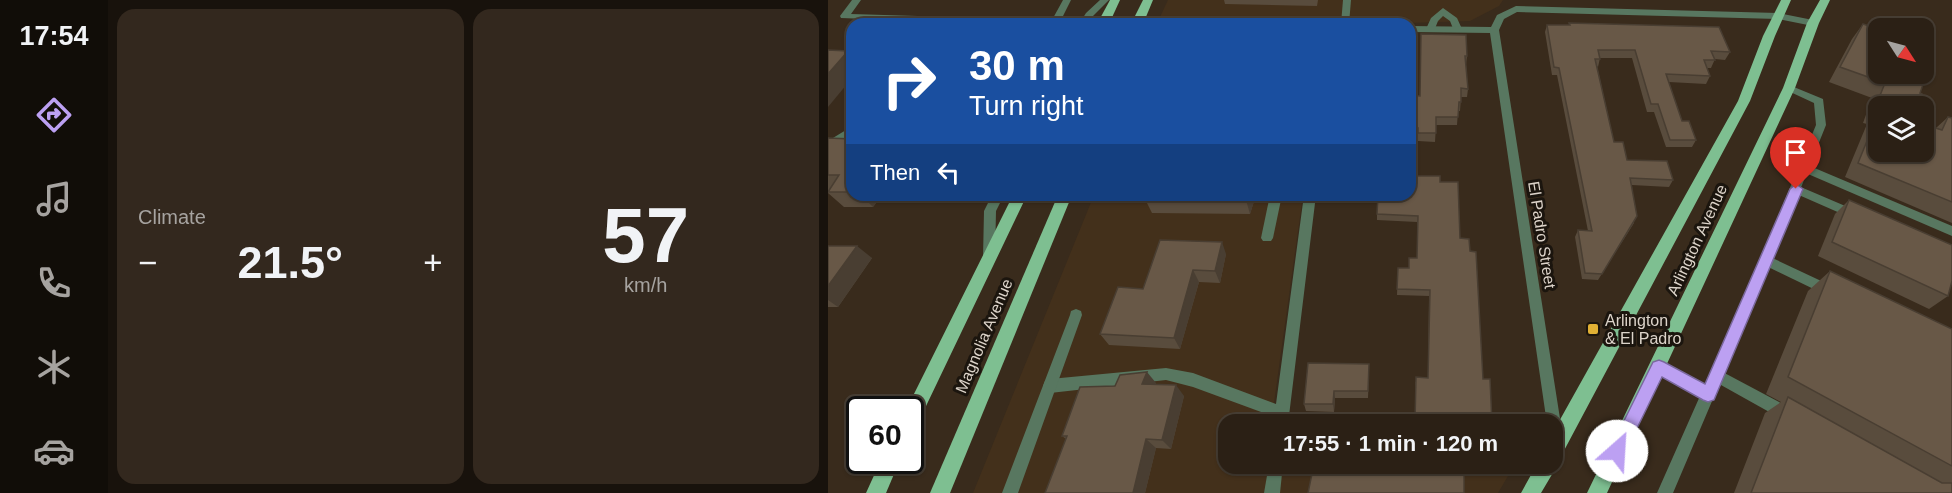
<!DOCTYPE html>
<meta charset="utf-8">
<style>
:root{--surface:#2b2015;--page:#33281e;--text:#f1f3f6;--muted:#a6a3a0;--line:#473e34;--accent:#bca0f2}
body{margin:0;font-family:Arial,sans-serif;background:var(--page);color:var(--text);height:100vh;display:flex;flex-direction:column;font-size:22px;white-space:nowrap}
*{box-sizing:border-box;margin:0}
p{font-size:20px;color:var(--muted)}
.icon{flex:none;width:33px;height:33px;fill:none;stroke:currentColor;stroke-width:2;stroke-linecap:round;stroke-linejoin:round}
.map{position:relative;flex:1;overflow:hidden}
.side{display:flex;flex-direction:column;gap:9px;padding:9px;background:#18120c;width:720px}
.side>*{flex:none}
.top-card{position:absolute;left:18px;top:18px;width:570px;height:183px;border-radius:18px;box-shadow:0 2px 4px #0004,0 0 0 2px var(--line);background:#1a4fa0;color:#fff;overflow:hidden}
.needle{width:39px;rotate:126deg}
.controls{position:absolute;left:1040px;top:18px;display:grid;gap:12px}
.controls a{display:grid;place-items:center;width:66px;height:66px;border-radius:12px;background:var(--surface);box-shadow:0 2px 4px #0004,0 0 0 2px var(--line);font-size:30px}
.speed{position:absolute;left:18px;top:396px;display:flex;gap:12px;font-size:30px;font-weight:700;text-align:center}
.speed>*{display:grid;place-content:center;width:78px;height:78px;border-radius:50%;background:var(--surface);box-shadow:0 2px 4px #0004,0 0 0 2px var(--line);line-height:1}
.speed .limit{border:3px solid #111;border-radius:9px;background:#fff;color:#111}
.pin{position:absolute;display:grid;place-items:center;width:51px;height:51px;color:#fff;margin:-62px -26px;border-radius:50% 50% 50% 0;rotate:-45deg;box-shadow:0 0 6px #0007}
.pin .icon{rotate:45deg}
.me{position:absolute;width:66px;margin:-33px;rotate:26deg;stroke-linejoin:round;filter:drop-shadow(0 0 4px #0008)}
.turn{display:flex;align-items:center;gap:21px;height:126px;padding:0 24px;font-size:27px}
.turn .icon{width:78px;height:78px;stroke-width:2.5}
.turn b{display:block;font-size:42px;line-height:51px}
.then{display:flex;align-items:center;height:57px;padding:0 24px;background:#0003;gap:12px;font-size:22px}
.big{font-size:45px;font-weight:800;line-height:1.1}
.side .widget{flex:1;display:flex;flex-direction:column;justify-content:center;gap:9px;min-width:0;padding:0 21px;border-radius:18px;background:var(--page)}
.side .dial{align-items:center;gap:0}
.dial b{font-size:78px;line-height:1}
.heat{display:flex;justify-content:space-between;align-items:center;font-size:33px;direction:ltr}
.side .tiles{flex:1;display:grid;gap:9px;grid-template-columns:repeat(2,1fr)}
.trip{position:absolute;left:390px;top:414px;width:345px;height:60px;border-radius:18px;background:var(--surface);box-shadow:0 2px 4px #0004,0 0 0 2px var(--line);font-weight:800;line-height:60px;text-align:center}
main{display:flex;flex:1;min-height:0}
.tabs{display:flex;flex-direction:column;width:108px;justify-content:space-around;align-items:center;background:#110d08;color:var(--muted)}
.tabs .icon{width:42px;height:42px}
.tabs .selected{color:var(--accent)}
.tabs b{font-size:27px;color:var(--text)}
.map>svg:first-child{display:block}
</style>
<main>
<nav class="tabs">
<b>17:54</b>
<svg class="icon selected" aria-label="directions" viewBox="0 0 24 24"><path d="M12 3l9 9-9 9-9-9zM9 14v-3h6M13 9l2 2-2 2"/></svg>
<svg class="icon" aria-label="music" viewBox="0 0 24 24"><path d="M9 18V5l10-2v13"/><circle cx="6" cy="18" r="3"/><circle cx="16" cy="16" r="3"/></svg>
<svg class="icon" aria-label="phone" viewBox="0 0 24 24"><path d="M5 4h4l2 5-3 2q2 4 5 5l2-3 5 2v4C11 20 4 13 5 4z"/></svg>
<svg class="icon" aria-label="climate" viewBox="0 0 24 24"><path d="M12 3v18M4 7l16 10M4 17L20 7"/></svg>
<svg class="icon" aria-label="car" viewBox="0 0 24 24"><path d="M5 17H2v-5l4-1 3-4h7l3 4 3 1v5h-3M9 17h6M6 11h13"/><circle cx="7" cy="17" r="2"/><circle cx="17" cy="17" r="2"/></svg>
</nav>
<section class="side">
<div class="tiles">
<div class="widget"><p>Climate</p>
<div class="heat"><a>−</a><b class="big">21.5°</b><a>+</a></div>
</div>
<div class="widget dial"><b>57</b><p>km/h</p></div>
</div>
</section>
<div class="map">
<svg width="1124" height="493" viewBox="0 0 1124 493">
<rect width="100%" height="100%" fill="#392b1c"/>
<g fill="#43301b">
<polygon points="340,0 675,0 671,6 642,21 580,23 332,17"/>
<polygon points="266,195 475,195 443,424 400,424 400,464 687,464 670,493 145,493"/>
</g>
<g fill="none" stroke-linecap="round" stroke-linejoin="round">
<g fill="#587760" fill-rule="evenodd">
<polygon points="24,0 33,0 23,14 224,20 235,0 243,0 233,20 253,21 258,13 272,0 281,0 265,16 260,24 174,24 13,18 12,16"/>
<polygon points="515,0 523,0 521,24 513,24"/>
<polygon points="615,8 629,18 634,29 632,31 626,31 622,21 615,16 610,21 606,31 600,31 598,29 603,18"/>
<polygon points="18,130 22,131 23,134 22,137 0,150 0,141"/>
<polygon points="977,164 1124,226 1124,236 973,171 972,168"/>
<polygon points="968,185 1029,211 1031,214 1025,219 1021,217 964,192 962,189"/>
<polygon points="164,195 176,195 168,211 167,258 165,262 157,262 155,258 156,211"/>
<polygon points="442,195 454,195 445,238 443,241 435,241 433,238"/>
<polygon points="476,195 488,195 460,424 446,424 447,417 365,387 338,380 222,393 217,391 215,386 217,381 222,379 338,368 365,373 448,404"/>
<polygon points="938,255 1006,287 1008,291 1006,295 1002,296 998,295 934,264 932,260 934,256"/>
<polygon points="889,369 964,409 966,414 964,419 959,421 954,419 884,380 882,375 884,370"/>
<polygon points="441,464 455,464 452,493 436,493"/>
</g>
<g fill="#587760" fill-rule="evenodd">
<polygon points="688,6 950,13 985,20 989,23 985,26 950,19 689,12 676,19 671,30 736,444 734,449 729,451 724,449 724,424 719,424 662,33 582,32 582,26 663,27 669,15"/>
<polygon points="961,85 995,99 998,125 944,260 845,493 829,493 872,396 826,371 824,367 826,363 831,361 877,384 932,260 988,125 986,103 958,90 958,86"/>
<polygon points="248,309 253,311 254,315 190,493 174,493 242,315 243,311"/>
</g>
<g fill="#7ebf91" fill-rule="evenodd">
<polygon points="282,0 292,0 281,24 269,24"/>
<polygon points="315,0 325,0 315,24 303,24"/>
<polygon points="953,0 963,0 947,36 922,101 731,460 727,461 726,471 713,493 693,493 709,464 724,464 724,434 910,101 935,36"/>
<polygon points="992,0 1002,0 991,23 967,88 779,493 759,493 955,88 979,23"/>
<polygon points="185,195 199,195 88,427 82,430 82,410 78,410"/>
<polygon points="230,195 244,195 122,493 102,493"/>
<polygon points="53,460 72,460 58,493 38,493"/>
</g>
</g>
<g fill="#594c3d">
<polygon points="396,0 490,0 489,6 397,4"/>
<polygon points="741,23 902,52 897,60 887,59 883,68 879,68 882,76 878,84 841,82 854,121 868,140 864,147 838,147 826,112 819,112 804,58 772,58 770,67 769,66 786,142 799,160 845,180 841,187 804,185 806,223 770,280 754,279 747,237 750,230 760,231 729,75 724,75 717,32 719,25 741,25"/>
<polygon points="1035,24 1095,74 1050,106 1050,152 1108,128 1120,117 1124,118 1124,223 1017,177 1039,124 1035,123 1044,98 1001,82 1024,39"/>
<polygon points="593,34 639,56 638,65 640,89 639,97 633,97 632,111 630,111 629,125 608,125 607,142 590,141 590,136 584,136 584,126 582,126 582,95 592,96"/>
<polygon points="0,138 24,139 24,195 54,195 45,207 16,207 0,193"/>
<polygon points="612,182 632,238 642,251 655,379 664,424 587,424 587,382 600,378 601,296 569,295 570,268 580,268 589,258 589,222 549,220 549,214"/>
<polygon points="318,195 428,195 422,214 324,213 317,199"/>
<polygon points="1021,200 1120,296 1101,309 990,256 1007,214"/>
<polygon points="0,246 44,258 10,307 0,307"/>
<polygon points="398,254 392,283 371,282 352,349 281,345 272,334 315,289"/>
<polygon points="1002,271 1124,329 1124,493 906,493 937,413 953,402 938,394 980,291"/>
<polygon points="541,372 540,398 507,398 506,412 478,411 476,404"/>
<polygon points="328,383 327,384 356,396 343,449 328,448 317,493 217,493 238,439 234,436 287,386"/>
</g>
<g fill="#493e32">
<polygon points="20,51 24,55 24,78 0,107 0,74"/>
<polygon points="33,195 54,195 45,207"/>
<polygon points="419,195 428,195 422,214 418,200"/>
<polygon points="394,242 398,254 392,283 387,271"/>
<polygon points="29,246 44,258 10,307 0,300 0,286"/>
<polygon points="365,270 371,282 352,349 346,338"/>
<polygon points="319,372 328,383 323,395 314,384"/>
<polygon points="348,385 356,396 343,449 334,440"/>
<polygon points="506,391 507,398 506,412 505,404"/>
<polygon points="318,439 328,448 317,493 305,493"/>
</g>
<g fill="#685847" stroke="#493e32" stroke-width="1.5">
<polygon points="741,23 891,27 902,52 883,51 887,60 876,60 882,76 838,74 854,121 861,121 868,140 842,140 830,104 823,104 807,50 770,50 772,59 767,59 786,142 795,142 799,160 839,161 845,180 802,178 809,216 774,274 757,273 750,230 764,231 731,68 726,67 719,25 742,25"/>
<polygon points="1035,24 1050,29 1050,74 1095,74 1095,49 1106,53 1092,93 1094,94 1090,106 1092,106 1050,106 1050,109 1047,108 1057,83 1012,67"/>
<polygon points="593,34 638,35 639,56 637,56 640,89 633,88 633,102 631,102 630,117 608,117 608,133 590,133 590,128 584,127 584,117 582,117 582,95 592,96"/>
<polygon points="0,50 20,51 0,74"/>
<polygon points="1050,114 1050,152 1095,152 1095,124 1114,130 1120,117 1124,118 1124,202 1030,163"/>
<polygon points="0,138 24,139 24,192 0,192 11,175 0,175"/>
<polygon points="582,176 612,176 612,182 630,182 632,238 641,239 642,251 648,252 655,379 662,379 664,424 587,422 588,377 600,378 602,290 569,289 570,268 581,268 581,258 589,258 590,216 549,214 550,195 582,195"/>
<polygon points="318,195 419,195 418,200 317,199"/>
<polygon points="1021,200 1124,245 1124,281 1120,296 1004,242"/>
<polygon points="332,240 394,242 387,271 365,270 346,338 272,334 290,287 315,289"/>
<polygon points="0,246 29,246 0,286"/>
<polygon points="1002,271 1124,329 1124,466 960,377"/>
<polygon points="480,363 541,364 540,391 506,391 505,404 476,404"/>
<polygon points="319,372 314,384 348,385 334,440 318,439 305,493 217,493 239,436 234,436 252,387 287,386 292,375"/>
<polygon points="960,397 1114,483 1124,483 1124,493 923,493"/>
<polygon points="486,464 636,464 636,493 480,493"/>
</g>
<polygon fill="#bca0f2" stroke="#7a689d" stroke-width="1.5" points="968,184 975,189 886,400 880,402 875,400 834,377 795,457 789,459 784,457 781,451 784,445 825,362 831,360 836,362 877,384 962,189"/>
<rect fill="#e0b034" stroke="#1b150e" stroke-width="2" x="759" y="323" width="12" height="12" rx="3"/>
<g text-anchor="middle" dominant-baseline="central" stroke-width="6" stroke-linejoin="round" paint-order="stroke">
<g font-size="16" fill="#ddd4ca" stroke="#1b150e">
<text transform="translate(714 235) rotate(81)">El Padro Street</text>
<text transform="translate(869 240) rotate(-65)">Arlington Avenue</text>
<text transform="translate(156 336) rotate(-67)">Magnolia Avenue</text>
</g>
<g font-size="16" fill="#ddd4ca" stroke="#1b150e" text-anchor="start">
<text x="777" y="320">Arlington<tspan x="777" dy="18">&amp; El Padro</tspan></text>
</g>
</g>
</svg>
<div class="controls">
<a><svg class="needle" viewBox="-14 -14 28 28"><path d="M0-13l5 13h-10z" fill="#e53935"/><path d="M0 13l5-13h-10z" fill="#a6a3a0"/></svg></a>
<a><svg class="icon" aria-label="layers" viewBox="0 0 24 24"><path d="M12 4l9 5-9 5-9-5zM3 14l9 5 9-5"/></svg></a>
</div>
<div class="speed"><div class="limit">60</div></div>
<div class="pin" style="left:968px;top:189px;background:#d93025"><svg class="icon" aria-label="arrive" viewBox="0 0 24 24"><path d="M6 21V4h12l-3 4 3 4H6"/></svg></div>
<svg class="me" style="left:789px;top:451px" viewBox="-20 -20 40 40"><circle r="19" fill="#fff"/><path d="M0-13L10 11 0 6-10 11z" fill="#bca0f2"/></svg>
<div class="trip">17:55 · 1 min · 120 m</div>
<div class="top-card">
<div class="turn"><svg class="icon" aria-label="right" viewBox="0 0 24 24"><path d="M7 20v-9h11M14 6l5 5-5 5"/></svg><div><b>30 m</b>Turn right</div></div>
<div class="then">Then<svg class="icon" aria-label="left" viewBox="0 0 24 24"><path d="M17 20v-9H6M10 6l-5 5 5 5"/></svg></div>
</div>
</div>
</main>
